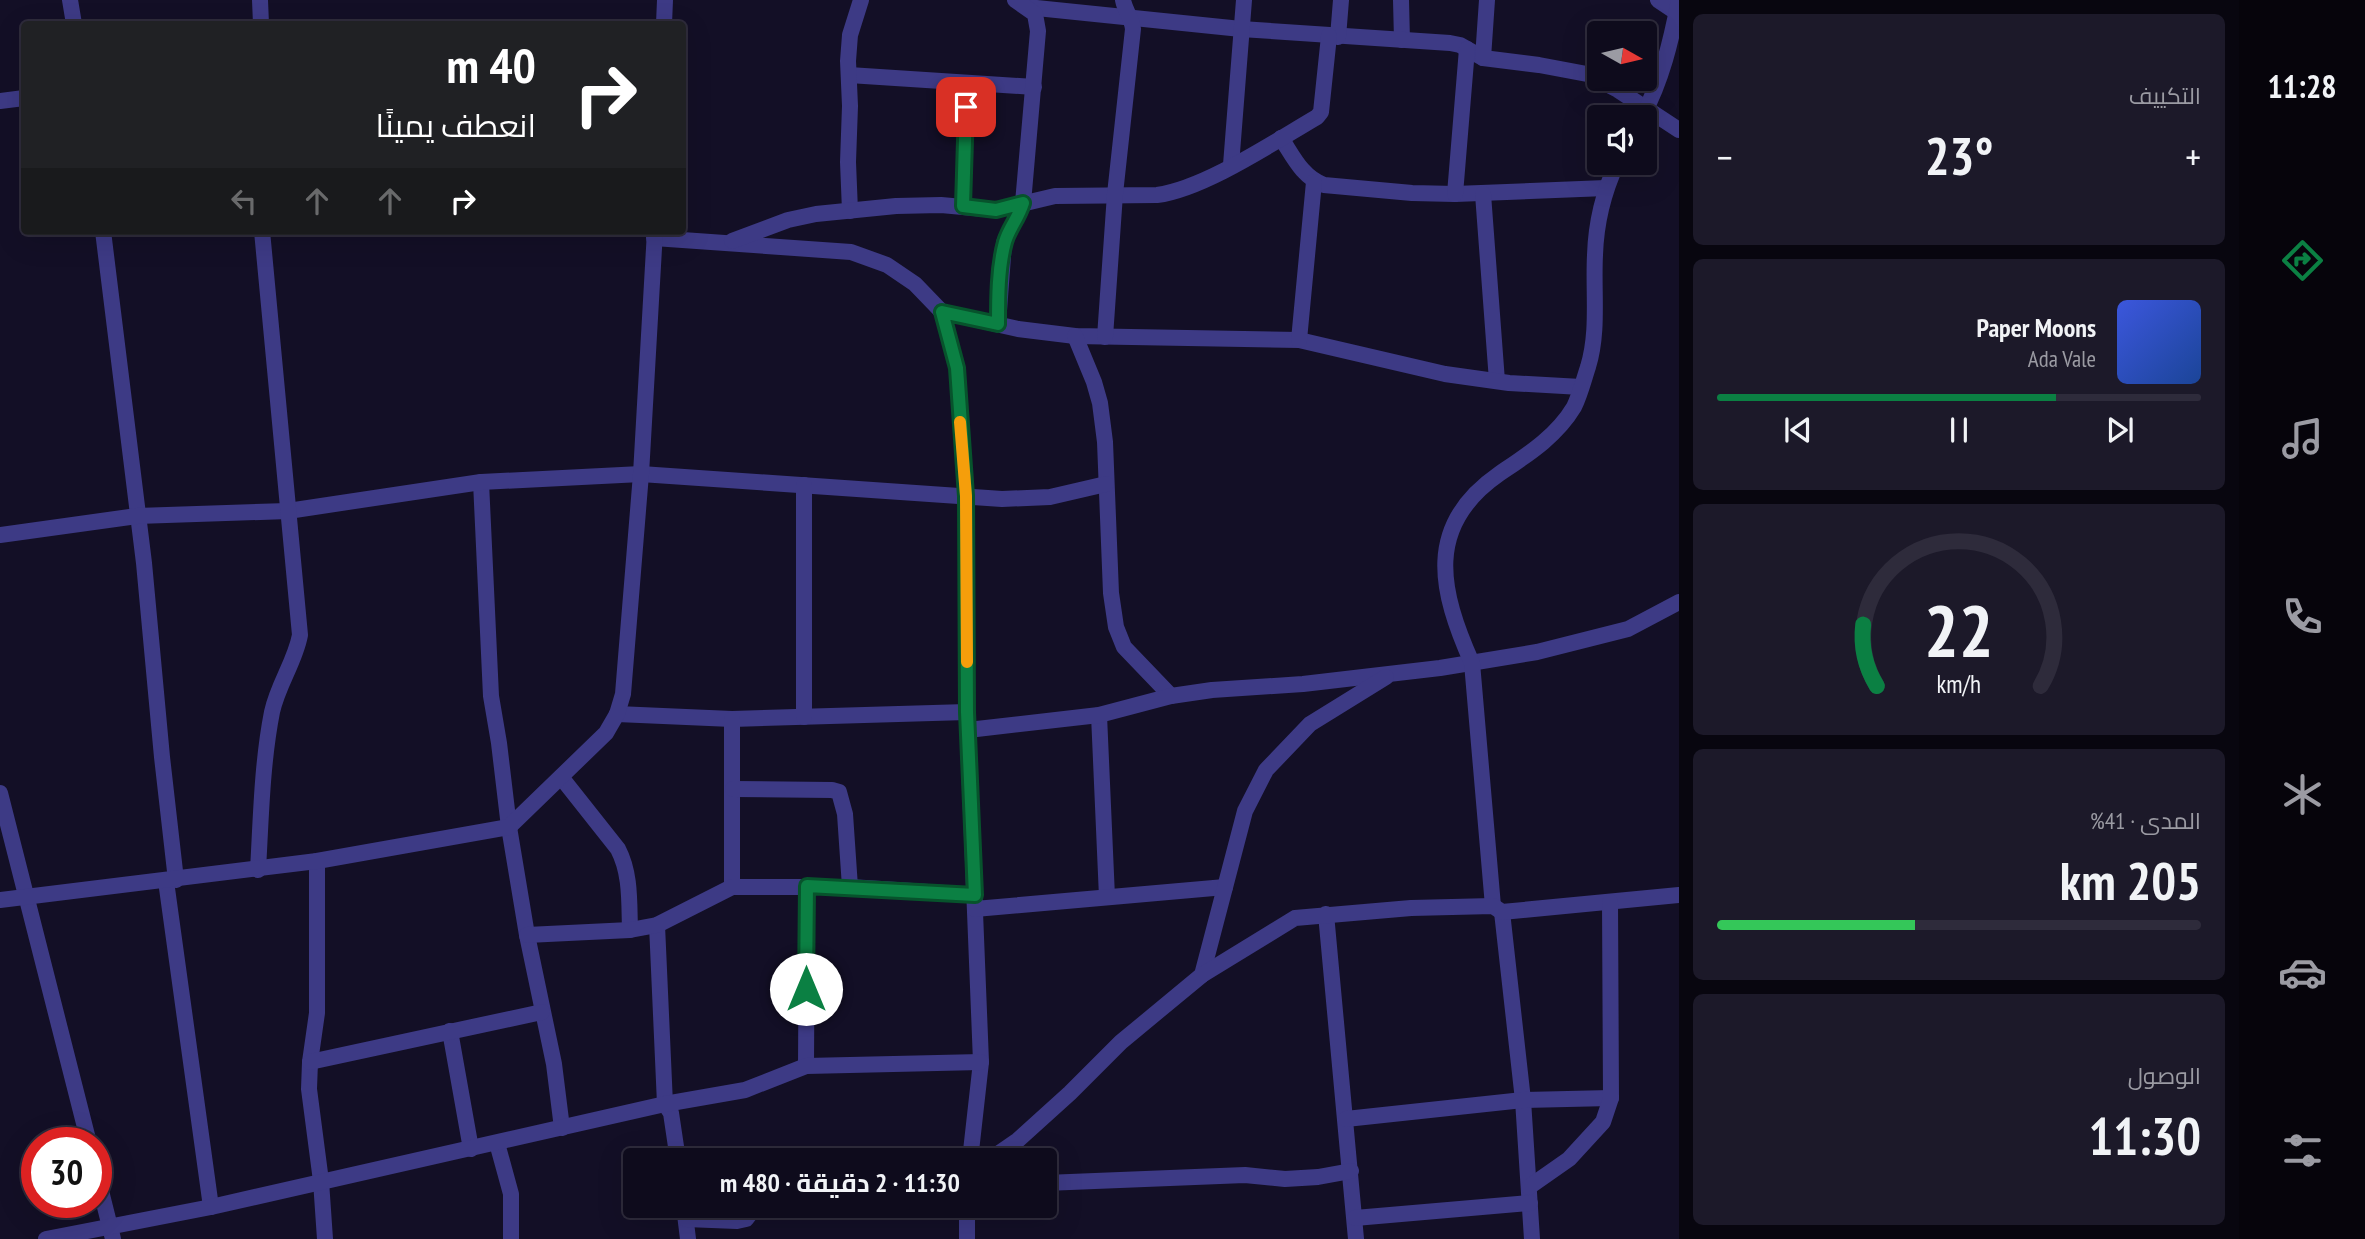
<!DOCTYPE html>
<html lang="ar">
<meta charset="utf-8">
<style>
:root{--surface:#0e0b1c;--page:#1c1929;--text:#f1f3f6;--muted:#9b9ba3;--line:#2e2b3b;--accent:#0b8043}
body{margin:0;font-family:"PT Sans Narrow",Cairo,sans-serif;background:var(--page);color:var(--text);direction:rtl;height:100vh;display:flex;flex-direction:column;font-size:26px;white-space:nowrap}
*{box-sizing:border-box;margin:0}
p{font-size:23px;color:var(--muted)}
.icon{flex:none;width:38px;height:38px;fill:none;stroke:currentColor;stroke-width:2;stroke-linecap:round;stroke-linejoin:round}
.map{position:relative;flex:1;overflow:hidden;direction:ltr}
.side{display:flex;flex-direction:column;gap:14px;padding:14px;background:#08060f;width:560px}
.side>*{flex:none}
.hud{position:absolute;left:21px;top:21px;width:665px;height:214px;border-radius:7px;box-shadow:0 7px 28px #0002,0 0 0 2px var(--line);direction:rtl;background:#202124;color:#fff;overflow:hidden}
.needle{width:46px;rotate:98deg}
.fabs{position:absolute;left:1587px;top:21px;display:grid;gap:14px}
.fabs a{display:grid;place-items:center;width:70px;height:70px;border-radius:7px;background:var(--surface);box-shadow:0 7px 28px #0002,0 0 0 2px var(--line);font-size:35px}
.speed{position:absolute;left:21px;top:1127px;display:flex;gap:14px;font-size:35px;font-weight:700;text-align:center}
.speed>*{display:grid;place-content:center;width:91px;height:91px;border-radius:50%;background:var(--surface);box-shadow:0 7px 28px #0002,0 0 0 2px var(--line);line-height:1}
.speed .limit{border:10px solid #d22;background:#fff;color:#111}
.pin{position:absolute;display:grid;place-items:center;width:60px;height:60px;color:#fff;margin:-30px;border-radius:14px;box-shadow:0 4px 10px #0006}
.me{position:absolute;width:77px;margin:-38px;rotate:0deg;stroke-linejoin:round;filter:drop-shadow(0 0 5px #0008)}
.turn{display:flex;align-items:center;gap:24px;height:147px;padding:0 35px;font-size:32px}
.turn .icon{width:91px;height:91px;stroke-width:2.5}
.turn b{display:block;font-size:49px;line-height:60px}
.lanes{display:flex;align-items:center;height:66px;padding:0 35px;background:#0003;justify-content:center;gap:35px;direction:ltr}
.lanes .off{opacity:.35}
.big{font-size:52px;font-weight:700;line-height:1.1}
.side .widget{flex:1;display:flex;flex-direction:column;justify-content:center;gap:10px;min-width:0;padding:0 24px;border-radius:10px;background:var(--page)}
.side .dial{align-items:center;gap:0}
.dial svg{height:182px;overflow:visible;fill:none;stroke:var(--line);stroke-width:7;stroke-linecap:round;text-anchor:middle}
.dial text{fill:var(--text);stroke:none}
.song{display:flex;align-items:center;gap:21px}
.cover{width:84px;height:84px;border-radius:10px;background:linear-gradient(135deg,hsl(230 70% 55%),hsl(220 70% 35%))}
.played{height:7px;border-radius:4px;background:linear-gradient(90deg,var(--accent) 70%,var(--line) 70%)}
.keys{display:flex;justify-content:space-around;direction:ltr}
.heat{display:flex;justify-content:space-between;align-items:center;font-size:38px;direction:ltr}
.charge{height:10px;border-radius:5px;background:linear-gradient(90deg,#34c759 41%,var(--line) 0)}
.trip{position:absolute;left:623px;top:1148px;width:434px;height:70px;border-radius:7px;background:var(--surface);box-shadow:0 7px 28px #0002,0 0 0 2px var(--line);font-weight:700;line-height:70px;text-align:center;direction:rtl}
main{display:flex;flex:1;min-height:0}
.dock{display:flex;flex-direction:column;width:126px;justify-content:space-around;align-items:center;background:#06040b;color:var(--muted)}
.dock .icon{width:49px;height:49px}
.dock .selected{color:var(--accent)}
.dock b{font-size:32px;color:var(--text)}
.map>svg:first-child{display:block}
</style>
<main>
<nav class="dock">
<b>11:28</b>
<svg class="icon selected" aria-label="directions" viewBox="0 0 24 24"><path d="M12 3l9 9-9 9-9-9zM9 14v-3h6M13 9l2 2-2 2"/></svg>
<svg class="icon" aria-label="music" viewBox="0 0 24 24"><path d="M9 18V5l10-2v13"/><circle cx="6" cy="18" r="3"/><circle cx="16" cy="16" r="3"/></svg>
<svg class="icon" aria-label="phone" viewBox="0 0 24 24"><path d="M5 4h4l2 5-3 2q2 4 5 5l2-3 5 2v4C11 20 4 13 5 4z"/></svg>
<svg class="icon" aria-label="climate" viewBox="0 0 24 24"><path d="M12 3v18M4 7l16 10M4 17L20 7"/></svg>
<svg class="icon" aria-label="car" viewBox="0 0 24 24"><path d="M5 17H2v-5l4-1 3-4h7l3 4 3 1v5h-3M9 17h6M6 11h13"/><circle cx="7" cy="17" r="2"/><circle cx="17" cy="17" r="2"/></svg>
<svg class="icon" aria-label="filters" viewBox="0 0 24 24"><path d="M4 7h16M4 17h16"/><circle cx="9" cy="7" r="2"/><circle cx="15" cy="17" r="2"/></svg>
</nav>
<section class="side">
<div class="widget"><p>التكييف</p>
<div class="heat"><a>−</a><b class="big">23°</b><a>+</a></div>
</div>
<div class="widget">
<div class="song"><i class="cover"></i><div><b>Paper Moons</b><p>Ada Vale</p></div></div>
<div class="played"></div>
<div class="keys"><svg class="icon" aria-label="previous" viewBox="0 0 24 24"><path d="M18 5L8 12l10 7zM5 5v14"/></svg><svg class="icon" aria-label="pause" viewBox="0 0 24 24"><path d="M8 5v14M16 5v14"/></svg><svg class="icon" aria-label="next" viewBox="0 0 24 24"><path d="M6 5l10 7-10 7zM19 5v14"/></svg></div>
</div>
<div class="widget dial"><svg viewBox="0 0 100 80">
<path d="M14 69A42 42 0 1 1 86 69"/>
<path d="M14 69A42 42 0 0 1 8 42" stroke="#0b8043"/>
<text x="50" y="56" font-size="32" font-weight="700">22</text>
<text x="50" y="72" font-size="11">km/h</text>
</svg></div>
<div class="widget"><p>المدى · 41%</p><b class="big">205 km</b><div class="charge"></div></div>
<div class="widget"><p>الوصول</p><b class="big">11:30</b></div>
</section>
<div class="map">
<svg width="1679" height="1239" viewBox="0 0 1679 1239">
<rect width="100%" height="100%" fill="#130f26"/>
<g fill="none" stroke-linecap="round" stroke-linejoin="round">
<g stroke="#3d3a85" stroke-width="16">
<polyline points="70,0 74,24"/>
<polyline points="260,0 261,24"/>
<polyline points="1401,0 1402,40"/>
<polyline points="1658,0 1676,12"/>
<polyline points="1027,7 1241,29 1450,43 1460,45 1483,58 1539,65 1587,74 1618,90 1679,130"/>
<polyline points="664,24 665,0"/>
<polyline points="1338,37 1341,0"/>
<polyline points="1483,58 1487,0"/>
<polyline points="849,75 1034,87"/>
<polyline points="0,101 24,98"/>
<path d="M1642,117C1662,80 1671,41 1679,0"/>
<path d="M1281,138C1293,156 1302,177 1324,185L1412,193L1455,194L1606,188"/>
<polyline points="1231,165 1244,0"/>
<polyline points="1455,194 1467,49"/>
<polyline points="1483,194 1497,381"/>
<polyline points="963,206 967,83"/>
<polyline points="850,211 848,162 850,106 848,61 850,35 861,0"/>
<polyline points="103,231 144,563 162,757 176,880"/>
<polyline points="654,238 851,252 887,265 915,284 942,312 957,368 966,496 967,712 981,1062 970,1160"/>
<path d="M732,241L788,220L816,214L896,206L941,205L996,210L1055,196L1157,195C1204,189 1274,142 1317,117L1321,112L1329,36"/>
<polyline points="942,312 1018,329 1075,336 1299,340 1445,374 1509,383 1581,387"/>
<path d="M998,324L1004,243C1009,228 1019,218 1023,203L1038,31L1035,14L1015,0"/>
<polyline points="1075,336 1094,382 1100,403 1105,442 1111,593 1116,627 1124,647 1171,696"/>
<path d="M1105,337L1115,194L1133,29C1132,18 1125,11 1123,0"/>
<polyline points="1299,340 1314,182"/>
<polyline points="481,482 491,696 499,743 509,827 527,935 554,1064 562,1128"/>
<polyline points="0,535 137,516 288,511 481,482 641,474 1002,499 1050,497 1106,484"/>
<polyline points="617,714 732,719 967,712"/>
<polyline points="1099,715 1107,897"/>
<polyline points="804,717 804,485"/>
<polyline points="732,719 732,887"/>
<polyline points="968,730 1099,715 1171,696 1212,690 1303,684 1440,668 1537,652 1628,629 1679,602"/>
<path d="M561,777L618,849C631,874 629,902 630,930"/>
<polyline points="733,789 832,790 839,792 845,814 850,887"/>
<polyline points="0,793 89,1143"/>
<polyline points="317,861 317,1013 310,1062 309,1089 321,1181 325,1239"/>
<path d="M258,870C261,817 262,763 272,712C278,684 295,662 300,635L262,231"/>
<polyline points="166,881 211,1207"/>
<polyline points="0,900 317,861 509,827 606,733 617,714 623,694 641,474 655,231"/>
<path d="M1493,906L1472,663C1440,591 1424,526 1499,474C1527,455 1556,437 1574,407C1580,395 1584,379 1588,367C1599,331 1593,293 1595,255C1596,222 1603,193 1617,163"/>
<polyline points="975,909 1225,887"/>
<polyline points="1502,912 1523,1100 1532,1239"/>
<polyline points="1326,914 1356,1239"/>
<polyline points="657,925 665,1104 671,1113 678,1160"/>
<polyline points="527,935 630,930 657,925 732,887 850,887 975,895"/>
<polyline points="1202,975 1245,811 1266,770 1310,724 1386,677"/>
<polyline points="450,1031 471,1149"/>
<polyline points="310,1062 542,1012"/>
<polyline points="806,1066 807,886"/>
<polyline points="1346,1119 1523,1100 1611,1098"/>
<polyline points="497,1143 511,1194 511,1239"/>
<polyline points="989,1160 1018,1140 1070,1093 1121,1042 1202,975 1295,918 1411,908 1493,906 1502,912 1679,895"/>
<polyline points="96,1171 113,1239"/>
<polyline points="1045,1183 1245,1175 1285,1179 1318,1177 1351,1171"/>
<polyline points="1529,1187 1569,1159 1603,1122 1611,1098 1610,902"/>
<polyline points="684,1206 688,1239"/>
<polyline points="1355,1218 1530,1203"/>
<polyline points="686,1219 737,1221 746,1219 756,1206"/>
<polyline points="46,1239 211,1207 665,1104 745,1090 806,1066 981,1062"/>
<polyline points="967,1239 967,1206"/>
</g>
</g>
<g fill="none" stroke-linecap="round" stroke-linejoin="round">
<defs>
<path id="route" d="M806,989L807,886L975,895L967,712L966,496L957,368L942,312L998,324C998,298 998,268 1005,242C1009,228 1018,219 1023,203L996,210L963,206L966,107"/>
</defs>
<use href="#route" stroke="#07532c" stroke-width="18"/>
<use href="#route" stroke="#0b8043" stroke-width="12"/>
<polyline stroke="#f59e0b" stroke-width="12" points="960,422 966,496 967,662"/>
</g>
</svg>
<div class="fabs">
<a><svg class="needle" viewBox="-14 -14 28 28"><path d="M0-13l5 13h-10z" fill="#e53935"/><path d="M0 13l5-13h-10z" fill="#9b9ba3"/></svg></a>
<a><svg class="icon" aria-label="sound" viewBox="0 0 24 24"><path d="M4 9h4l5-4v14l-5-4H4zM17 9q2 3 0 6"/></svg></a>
</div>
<div class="speed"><div class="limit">30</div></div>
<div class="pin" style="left:966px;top:107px;background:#d93025"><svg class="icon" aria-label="arrive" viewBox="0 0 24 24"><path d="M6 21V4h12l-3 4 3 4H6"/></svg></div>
<svg class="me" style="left:806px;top:989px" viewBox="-20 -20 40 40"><circle r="19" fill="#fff"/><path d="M0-13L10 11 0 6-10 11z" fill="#0b8043"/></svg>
<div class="trip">11:30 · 2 دقيقة · 480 m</div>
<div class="hud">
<div class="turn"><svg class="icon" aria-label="right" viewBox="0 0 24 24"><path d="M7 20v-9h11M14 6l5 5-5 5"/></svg><div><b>40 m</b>انعطف يمينًا</div></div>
<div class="lanes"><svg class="icon off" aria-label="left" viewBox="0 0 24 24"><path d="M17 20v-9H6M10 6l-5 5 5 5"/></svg><svg class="icon off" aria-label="ahead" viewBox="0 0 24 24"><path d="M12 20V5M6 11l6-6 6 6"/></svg><svg class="icon off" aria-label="ahead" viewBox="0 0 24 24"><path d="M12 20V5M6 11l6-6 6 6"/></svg><svg class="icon" aria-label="right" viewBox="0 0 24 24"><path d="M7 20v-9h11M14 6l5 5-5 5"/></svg></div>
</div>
</div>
</main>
